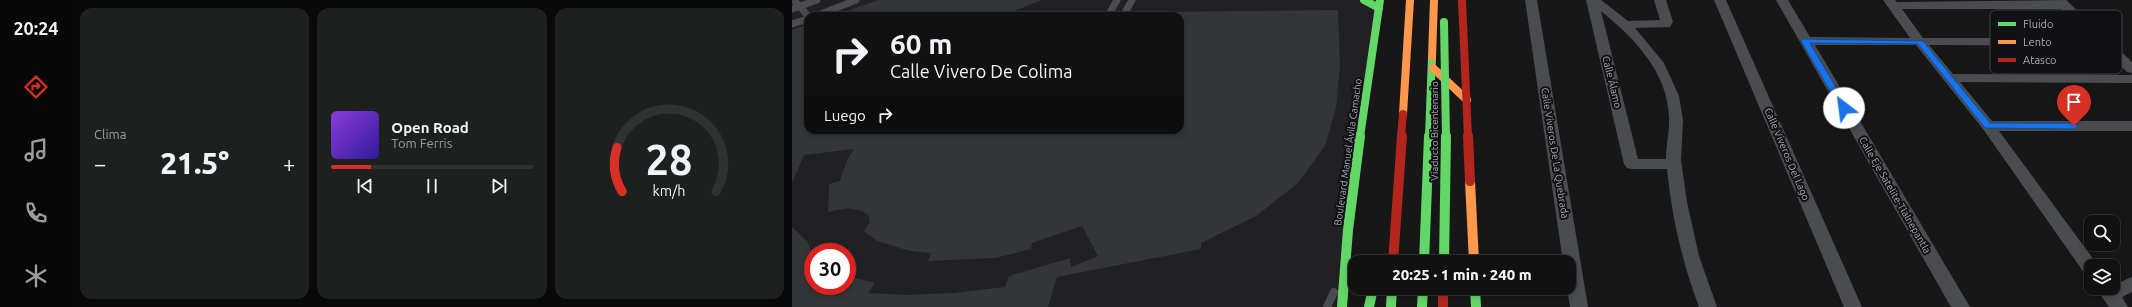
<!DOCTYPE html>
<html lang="es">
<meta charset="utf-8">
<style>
:root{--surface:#111;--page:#1e1f1f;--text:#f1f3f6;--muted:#9c9d9f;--line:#303131;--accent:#d93025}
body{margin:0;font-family:Ubuntu,sans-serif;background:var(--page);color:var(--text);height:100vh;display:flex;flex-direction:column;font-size:15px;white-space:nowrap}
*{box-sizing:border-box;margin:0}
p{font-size:13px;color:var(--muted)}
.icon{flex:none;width:22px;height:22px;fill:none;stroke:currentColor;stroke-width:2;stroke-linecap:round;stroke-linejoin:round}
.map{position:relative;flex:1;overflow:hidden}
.drawer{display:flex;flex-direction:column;gap:8px;padding:8px;background:#090909;width:720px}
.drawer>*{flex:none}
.guide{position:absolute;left:12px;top:12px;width:380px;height:122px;border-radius:12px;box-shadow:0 2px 6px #0003,0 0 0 1px var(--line);background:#111;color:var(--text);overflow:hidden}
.tools{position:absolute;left:1292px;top:215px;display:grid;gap:8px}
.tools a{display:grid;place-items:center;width:36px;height:36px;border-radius:8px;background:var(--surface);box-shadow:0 2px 6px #0003,0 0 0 1px var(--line);font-size:20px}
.speed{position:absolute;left:12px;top:243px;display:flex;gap:8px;font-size:20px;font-weight:700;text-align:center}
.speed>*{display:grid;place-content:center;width:52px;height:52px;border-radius:50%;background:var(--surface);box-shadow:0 2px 6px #0003,0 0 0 1px var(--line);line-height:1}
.speed .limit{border:6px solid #d22;background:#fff;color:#111}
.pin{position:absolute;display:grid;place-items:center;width:34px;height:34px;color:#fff;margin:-41px -17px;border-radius:50% 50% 50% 0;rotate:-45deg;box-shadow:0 0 4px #0007}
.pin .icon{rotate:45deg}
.me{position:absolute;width:44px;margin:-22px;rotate:330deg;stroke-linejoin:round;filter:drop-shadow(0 0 3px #0008)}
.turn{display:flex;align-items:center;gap:14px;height:84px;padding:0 20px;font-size:18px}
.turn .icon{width:52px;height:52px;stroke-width:2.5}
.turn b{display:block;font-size:28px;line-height:34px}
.then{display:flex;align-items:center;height:38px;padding:0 20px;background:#0003;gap:8px;font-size:15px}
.big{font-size:30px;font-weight:800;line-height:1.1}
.drawer .tile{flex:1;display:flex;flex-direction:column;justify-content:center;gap:6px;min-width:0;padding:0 14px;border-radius:12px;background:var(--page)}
.drawer .dial{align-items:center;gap:0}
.dial svg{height:104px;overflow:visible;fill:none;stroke:var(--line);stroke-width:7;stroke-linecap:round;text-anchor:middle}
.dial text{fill:var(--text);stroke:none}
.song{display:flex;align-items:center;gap:12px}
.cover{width:48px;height:48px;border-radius:6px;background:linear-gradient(135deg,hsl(270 70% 55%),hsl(250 70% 35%))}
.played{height:4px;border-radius:2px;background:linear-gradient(90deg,var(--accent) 20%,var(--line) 20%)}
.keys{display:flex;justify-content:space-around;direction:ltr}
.heat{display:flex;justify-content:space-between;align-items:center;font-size:22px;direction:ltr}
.drawer .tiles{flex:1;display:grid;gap:8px;grid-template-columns:repeat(3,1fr)}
.trip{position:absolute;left:556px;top:255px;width:228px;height:40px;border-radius:12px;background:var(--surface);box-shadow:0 2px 6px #0003,0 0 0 1px var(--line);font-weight:800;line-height:40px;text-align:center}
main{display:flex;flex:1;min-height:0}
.dock{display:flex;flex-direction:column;width:72px;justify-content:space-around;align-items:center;background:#070707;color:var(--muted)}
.dock .icon{width:28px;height:28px}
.dock .on{color:var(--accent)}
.dock b{font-size:18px;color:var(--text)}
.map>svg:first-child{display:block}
</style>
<main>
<nav class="dock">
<b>20:24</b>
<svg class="icon on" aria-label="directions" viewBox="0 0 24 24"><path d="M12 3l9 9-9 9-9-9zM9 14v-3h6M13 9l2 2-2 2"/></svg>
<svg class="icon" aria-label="music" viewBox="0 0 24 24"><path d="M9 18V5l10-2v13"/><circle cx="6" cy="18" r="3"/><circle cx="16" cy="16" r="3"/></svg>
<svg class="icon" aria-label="phone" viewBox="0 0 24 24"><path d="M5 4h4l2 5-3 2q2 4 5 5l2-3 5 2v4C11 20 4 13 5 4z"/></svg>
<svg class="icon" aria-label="climate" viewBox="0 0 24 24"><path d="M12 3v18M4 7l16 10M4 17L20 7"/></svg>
</nav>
<section class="drawer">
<div class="tiles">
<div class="tile"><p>Clima</p>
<div class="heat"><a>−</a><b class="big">21.5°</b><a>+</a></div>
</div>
<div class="tile">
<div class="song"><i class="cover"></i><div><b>Open Road</b><p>Tom Ferris</p></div></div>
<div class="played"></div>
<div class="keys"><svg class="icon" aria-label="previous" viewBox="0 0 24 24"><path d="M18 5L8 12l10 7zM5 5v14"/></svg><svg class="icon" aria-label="pause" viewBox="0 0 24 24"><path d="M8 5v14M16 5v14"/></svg><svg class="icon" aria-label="next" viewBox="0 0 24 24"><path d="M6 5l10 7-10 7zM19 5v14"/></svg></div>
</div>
<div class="tile dial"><svg viewBox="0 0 100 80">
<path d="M14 69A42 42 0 1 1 86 69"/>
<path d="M14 69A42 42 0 0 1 10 35" stroke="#d93025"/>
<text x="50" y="56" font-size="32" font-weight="700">28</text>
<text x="50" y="72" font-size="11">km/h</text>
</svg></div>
</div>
</section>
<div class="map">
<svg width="1340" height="307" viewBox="0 0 1340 307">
<rect width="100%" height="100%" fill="#171717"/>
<path fill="#212124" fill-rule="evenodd" d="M0,0H572L587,8L550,307H0ZM16,16H388V130H16ZM21,252H55V286H21Z"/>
<g fill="#343537">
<polygon points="86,0 250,0 222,11 229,16 41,16"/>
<polygon points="546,10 548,66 544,108 533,146 506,183 464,216 409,243 409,249 265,277 256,307 0,307 0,227 15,241 21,256 21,286 55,286 55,276 83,283 76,293 113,295 161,293 213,287 217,276 278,258 279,267 306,256 290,226 240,243 239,249 203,258 136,261 139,253 118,251 85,241 72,231 78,222 76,215 70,211 56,208 36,212 37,184 48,181 55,160 62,149 12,155 0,183 0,30 16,24 16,130 388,130 388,16 361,16 363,12"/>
<polygon points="291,12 303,16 270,16 270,15"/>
</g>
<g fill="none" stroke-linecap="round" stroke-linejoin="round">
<g stroke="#4b4c50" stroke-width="7">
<polyline points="2,0 16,16"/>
<polyline points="0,9 25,0"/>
<polyline points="24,16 64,0"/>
<polyline points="316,16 325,0"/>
<polyline points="331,16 340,0"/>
<polyline points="0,24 16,19"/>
</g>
<polyline stroke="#4b4c50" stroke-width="8" points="535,307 542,292"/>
<g fill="#4b4c50" fill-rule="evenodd">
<polygon points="733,0 745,0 796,307 778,307 775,288 777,288 777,262 771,262"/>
<path d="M794,0H809L836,21L868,20L862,0H874L881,22L878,27L843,28L872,63L887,96L891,120L889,160L895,202L907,256L925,307H907C890,262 880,217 875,169H840L835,168L832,164ZM809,11C841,37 875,71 877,116C878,130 874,144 874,159H846Z"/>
<polygon points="922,0 934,0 1070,307 1052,307"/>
<path d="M984,0H996L1018,37L1118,38L1091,0H1103L1105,2L1274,0L1340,62V73L1335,72L1308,46L1137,45L1161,74L1340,75V83L1168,82L1200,121H1340V131H1207L1305,264L1306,266H1299V276L1293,274L1191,129L1124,45H1023L1178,307H1159ZM1110,9H1269L1300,38H1131Z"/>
<polygon points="1340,277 1340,292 1330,297 1336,307 1317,307 1304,288 1321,288 1321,285"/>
</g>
<g stroke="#63d668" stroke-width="8">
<polyline points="572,0 587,8"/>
<polyline points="568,137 588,0"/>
<polyline points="637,137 640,57"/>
</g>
<g stroke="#63d668" stroke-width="10">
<polyline points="632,262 637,136"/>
<polyline points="683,288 684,307"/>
<polyline points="550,307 556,230 568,136"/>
<polyline points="577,307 581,288"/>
<polyline points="599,307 600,288"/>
<polyline points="630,307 631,288"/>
</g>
<g stroke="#ff974d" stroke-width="8">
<polyline points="640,57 642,0"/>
<polyline points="641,68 675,100"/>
<polyline points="611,114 618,0"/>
</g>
<polyline stroke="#ff974d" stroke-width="10" points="678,181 682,262"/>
<g stroke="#b3261e" stroke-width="8">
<polyline points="670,0 676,137"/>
<polyline points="609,137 611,114"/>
</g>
<g stroke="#b3261e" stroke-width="10">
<polyline points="676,136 678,181"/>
<polyline points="601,262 610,136"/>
<polyline points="651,288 651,307"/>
</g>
<polyline stroke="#63d668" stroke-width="8" points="652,22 654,137"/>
<polyline stroke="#63d668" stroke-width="10" points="652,262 654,136"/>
</g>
<polygon fill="#1a73e8" stroke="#114b97" points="1010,39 1131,41 1198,123 1282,123 1287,126 1282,129 1193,128 1126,44 1018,43 1056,108 1055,110 1049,110 1009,41"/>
<g text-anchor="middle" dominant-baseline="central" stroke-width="4" stroke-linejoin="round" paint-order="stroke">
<g font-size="10" fill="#a8adb8" stroke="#111113">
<text transform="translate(820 82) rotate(76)">Calle Álamo</text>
<text transform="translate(642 131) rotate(-90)">Viaducto Bicentenario</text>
<text transform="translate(556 152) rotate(-82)">Boulevard Manuel Ávila Camacho</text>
<text transform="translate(763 153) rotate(81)">Calle Viveros De La Quebrada</text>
<text transform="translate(995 154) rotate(67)">Calle Viveros Del Lago</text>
<text transform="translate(1103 195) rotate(60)">Calle Eje Satelite-Tlalnepantla</text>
</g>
</g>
<rect x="1198" y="10" width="132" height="64" rx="6" fill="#111113" stroke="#3e4045" stroke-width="1"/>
<rect x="1206" y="22" width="18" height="4" fill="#63d668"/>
<rect x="1206" y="40" width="18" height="4" fill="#ff974d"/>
<rect x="1206" y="58" width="18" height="4" fill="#b3261e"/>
<g font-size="11" fill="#a8adb8">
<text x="1231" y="28">Fluido</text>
<text x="1231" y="46">Lento</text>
<text x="1231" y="64">Atasco</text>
</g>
</svg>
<div class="tools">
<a><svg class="icon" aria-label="search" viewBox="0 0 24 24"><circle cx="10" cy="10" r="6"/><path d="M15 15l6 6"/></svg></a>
<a><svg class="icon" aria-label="layers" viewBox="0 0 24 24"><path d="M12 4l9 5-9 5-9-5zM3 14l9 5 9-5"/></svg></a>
</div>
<div class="speed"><div class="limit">30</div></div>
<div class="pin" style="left:1282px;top:126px;background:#d93025"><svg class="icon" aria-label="arrive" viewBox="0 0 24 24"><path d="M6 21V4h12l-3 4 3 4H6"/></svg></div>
<svg class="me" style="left:1052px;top:108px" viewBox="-20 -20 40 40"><circle r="19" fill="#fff"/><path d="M0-13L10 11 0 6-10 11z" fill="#1a73e8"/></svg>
<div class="trip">20:25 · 1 min · 240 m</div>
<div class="guide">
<div class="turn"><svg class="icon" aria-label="right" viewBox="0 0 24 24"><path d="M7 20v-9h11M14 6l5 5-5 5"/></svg><div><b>60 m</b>Calle Vivero De Colima</div></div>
<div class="then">Luego<svg class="icon" aria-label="right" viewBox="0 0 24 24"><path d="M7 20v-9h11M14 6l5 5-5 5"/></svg></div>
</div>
</div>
</main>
